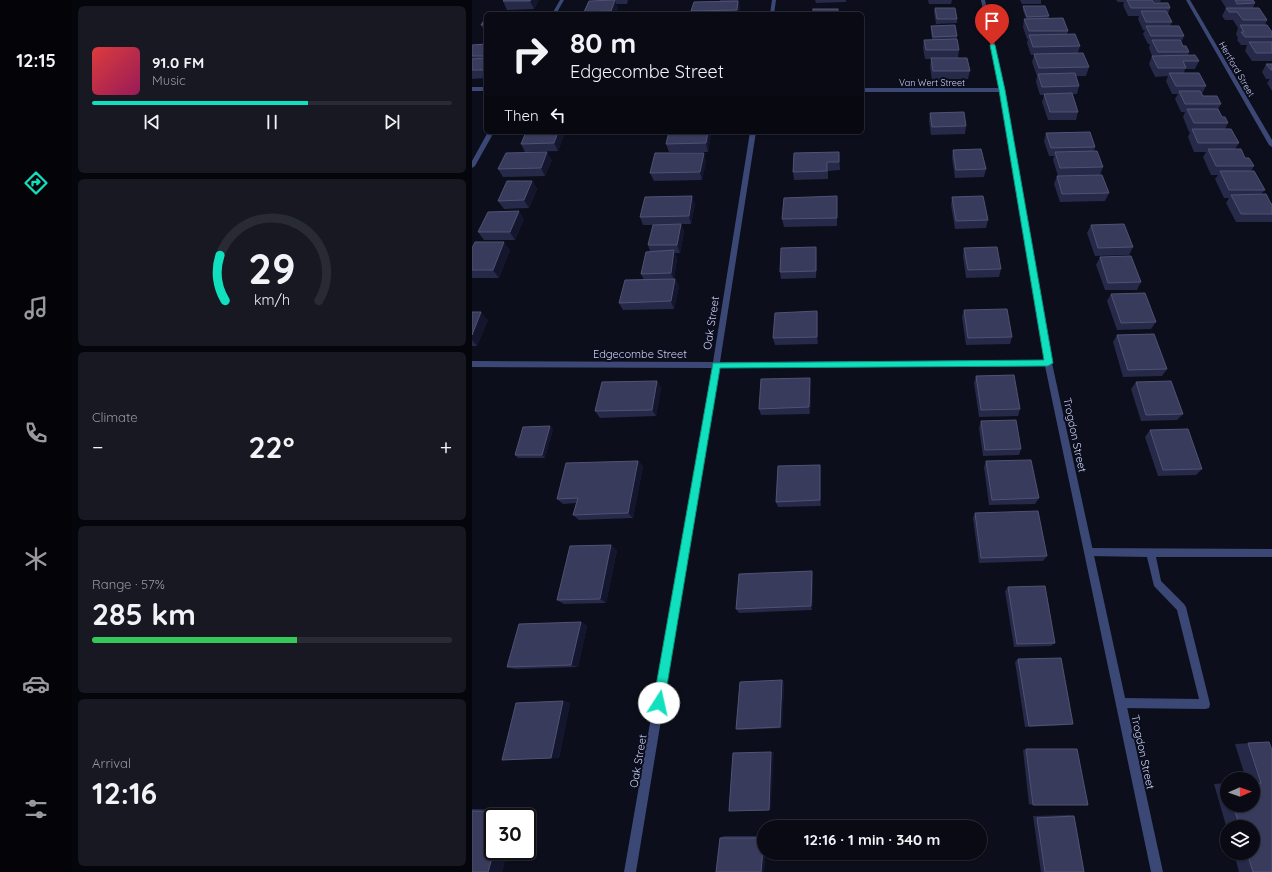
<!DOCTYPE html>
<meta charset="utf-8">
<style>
:root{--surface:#090a14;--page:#171822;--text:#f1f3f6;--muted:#999aa0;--line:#292b34;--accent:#11e0be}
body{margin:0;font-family:Quicksand,sans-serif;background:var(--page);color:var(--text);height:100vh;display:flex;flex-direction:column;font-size:15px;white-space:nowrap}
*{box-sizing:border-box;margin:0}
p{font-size:13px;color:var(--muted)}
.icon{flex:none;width:22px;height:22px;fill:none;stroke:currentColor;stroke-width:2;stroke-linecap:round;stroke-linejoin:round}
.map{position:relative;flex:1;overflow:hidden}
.panel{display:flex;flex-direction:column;gap:6px;padding:6px;background:#05060b;width:400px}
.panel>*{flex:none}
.hud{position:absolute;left:12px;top:12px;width:380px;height:122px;border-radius:6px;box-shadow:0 1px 3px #0004,0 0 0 1px var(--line);background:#090a14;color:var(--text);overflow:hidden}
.needle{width:26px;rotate:88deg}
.buttons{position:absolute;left:748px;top:772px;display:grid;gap:8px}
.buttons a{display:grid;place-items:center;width:40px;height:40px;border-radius:50%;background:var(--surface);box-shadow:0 1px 3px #0004,0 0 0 1px var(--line);font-size:20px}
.speed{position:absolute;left:12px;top:808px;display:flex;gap:8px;font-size:20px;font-weight:700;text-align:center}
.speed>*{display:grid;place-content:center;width:52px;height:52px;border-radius:50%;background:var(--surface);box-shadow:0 1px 3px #0004,0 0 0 1px var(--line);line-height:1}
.speed .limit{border:2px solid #111;border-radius:6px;background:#fff;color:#111}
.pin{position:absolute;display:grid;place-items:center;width:34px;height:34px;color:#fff;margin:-41px -17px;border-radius:50% 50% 50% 0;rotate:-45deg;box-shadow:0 0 4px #0007}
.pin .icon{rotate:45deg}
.me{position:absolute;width:44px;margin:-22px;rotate:10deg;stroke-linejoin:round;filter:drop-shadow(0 0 3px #0008)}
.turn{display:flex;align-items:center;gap:14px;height:84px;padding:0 20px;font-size:18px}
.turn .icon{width:52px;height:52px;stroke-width:2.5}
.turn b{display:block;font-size:28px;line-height:34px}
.then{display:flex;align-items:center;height:38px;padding:0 20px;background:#0003;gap:8px;font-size:15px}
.big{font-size:30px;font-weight:800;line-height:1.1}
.panel .tile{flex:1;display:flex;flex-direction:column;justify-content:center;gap:6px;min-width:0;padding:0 14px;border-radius:6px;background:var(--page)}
.panel .dial{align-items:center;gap:0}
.dial svg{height:104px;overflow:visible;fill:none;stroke:var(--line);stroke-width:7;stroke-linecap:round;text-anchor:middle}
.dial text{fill:var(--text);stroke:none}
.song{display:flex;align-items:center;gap:12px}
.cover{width:48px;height:48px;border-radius:6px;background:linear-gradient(135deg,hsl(0 70% 55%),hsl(330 70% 35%))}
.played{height:4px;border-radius:2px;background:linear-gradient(90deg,var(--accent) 60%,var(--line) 60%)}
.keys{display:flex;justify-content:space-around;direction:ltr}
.heat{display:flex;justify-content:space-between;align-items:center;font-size:22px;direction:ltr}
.charge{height:6px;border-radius:3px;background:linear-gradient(90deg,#34c759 57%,var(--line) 0)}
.trip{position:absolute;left:285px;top:820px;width:230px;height:40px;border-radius:20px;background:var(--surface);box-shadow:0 1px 3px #0004,0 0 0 1px var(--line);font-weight:800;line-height:40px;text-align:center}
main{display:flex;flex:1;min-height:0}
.menu{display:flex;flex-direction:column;width:72px;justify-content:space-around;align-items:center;background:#040408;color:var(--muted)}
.menu .icon{width:28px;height:28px}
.menu .on{color:var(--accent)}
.menu b{font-size:18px;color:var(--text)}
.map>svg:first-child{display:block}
</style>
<main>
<nav class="menu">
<b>12:15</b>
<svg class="icon on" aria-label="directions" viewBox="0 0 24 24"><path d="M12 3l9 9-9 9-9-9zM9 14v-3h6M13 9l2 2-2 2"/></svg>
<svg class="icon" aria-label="music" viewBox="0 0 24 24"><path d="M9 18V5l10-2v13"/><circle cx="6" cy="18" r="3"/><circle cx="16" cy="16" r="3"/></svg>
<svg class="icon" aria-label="phone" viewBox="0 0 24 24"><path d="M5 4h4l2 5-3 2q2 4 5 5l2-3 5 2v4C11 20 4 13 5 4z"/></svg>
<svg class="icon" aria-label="climate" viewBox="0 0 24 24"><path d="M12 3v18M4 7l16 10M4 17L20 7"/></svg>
<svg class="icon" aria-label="car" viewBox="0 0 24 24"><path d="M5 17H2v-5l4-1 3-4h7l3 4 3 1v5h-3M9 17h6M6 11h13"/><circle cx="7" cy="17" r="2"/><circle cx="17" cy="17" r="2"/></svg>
<svg class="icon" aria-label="filters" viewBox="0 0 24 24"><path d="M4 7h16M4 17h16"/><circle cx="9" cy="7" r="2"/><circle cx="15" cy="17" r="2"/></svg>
</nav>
<section class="panel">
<div class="tile">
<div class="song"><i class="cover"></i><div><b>91.0 FM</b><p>Music</p></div></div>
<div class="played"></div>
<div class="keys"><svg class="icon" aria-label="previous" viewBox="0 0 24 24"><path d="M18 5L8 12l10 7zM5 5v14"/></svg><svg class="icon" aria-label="pause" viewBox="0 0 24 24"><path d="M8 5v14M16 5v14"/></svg><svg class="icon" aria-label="next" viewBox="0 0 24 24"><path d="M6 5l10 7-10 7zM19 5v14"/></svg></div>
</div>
<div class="tile dial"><svg viewBox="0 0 100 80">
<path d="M14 69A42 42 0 1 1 86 69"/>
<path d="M14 69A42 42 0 0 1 10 34" stroke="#11e0be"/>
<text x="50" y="56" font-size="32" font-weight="700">29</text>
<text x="50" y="72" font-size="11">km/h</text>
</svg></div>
<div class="tile"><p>Climate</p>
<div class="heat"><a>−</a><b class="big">22°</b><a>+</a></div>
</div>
<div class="tile"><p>Range · 57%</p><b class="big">285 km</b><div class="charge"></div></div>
<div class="tile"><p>Arrival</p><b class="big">12:16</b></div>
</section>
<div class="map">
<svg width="800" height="872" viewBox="0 0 800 872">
<rect width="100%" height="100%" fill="#0c0e1b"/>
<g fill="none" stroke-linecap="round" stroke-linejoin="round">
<polygon fill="#3b4876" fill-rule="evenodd" points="617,548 800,549 800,557 684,557 689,581 712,604 714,607 738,704 737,708 733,709 649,708 645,707 644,703 645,699 649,698 727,699 705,610 682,586 675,557 617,556 614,555 613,552 614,549"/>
<g fill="#3b4876" fill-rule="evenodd">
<polygon points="88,0 92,0 84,14 80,14"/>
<polygon points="300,0 304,0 302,14 298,14"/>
<polygon points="509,0 513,0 533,90 580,363 691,872 679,872 573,366 247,368 164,872 152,872 240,368 0,367 0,361 241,362 278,132 284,132 248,362 572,360 528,92 390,92 390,88 527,88"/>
<polygon points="714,0 718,0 800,140 800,147 797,145"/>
<rect x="0" y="87" width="14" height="4"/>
<polygon points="16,132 22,132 3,166 0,168 0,161"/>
</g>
</g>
<g fill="#262948">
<polygon points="67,0 62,9 35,10 31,1"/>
<polygon points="124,0 156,0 155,4 144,4 146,8 144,14 113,14 112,12 124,1"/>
<polygon points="248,0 267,0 267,2 268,9 267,14 220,14 219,11 248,1"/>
<polygon points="343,0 374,0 374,2 344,3"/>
<polygon points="456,0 480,0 479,4 457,4"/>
<polygon points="548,0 569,0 569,4 550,4"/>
<polygon points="644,0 689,0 688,2 681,2 682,3 698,8 696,14 700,22 698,26 712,36 709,43 711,46 717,52 716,55 727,61 723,69 713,69 712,73 734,86 730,94 731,96 749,104 746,109 750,117 756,123 753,129 767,143 763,149 782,166 779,171 793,190 789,194 800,204 800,222 764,222 754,203 757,198 752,198 743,179 746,175 739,175 731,157 734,152 722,152 716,137 718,132 717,132 711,117 713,112 709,112 703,99 706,94 700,94 694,81 696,76 683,77 677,64 680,56 677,48 678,44 676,44 671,34 673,30 671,30 666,19 667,16 656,16 651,5 652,2 646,2"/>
<polygon points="749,0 781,0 783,3 781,8 795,20 793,25 800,32 800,61 780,61 773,51 775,45 769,45 765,40 766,38 764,34 766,28 761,20 753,20 750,16 754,8 759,8 754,8"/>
<polygon points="551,6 577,16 576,19 596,31 595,34 608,46 606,53 617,67 614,76 603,76 607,86 605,94 600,94 606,112 604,120 576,120 570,102 572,95 568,95 564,82 565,76 560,62 562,55 559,55 555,43 556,39 555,39 551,27 552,19 554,19 551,10"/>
<polygon points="463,8 485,19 485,23 464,24 462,12"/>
<polygon points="14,17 14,33 9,25"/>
<polygon points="459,26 485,36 485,40 487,50 486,58 498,71 496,79 460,80 458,67 459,59 453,59 451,48 452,40 460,40 459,30"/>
<polygon points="14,44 14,78 0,79 0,45"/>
<polygon points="794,64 800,64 800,91 795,83 798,79 794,79 790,72"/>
<polygon points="458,113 494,126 493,134 459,135 457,121"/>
<polygon points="54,132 93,132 86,151 53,152 49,144"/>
<polygon points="239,133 236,152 197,152 194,144"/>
<polygon points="574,133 623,147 622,151 631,167 628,175 586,176 581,160 582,156 577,156 572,141"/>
<polygon points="481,150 514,169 512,177 483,178 480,158"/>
<polygon points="367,152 368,170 356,171 356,179 322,180 321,172"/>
<polygon points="80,160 73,176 31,177 26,169"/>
<polygon points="234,161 230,180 182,181 178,173"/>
<polygon points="585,176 637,193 633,201 588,202 582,184"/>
<polygon points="60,181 65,189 57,208 32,209 26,201"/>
<polygon points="365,196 365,226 312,227 310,219"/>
<polygon points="480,197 516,220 514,228 483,229 479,205"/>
<polygon points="223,204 219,224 209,224 212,232 208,253 203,253 205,258 202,279 203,279 207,286 202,309 151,310 147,303 172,280 169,274 178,251 176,245 181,225 171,225 168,217"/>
<polygon points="52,219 43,240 12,240 6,232"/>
<polygon points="619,225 661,247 657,255 623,256 615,233"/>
<polygon points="0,248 38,250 27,278 0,278"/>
<polygon points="492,248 529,269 527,277 494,278 491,256"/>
<polygon points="345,255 344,278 309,279 308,272"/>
<polygon points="628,257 669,282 665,290 633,290 624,265"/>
<polygon points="639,294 684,322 679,329 645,330 635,301"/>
<polygon points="492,310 540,337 538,344 494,345 490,317"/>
<polygon points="345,311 346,319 346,344 303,345 301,338"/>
<polygon points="0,312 16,320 5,346 0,346"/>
<polygon points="645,335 695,369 690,376 651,377 641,342"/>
<polygon points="504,376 548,409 546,416 507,417 502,383"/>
<polygon points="185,381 189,388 184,416 128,418 123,411"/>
<polygon points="664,382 711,414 705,420 669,421 659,389"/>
<polygon points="339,385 338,414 289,415 287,409"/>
<polygon points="509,421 549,449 547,455 511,456 507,428"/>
<polygon points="81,429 73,458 46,458 43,455"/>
<polygon points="678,430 730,469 724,475 686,476 673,437"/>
<polygon points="166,461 171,466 161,518 107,520 101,515 104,503 91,504 85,499"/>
<polygon points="514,461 567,498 563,504 517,505 512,467"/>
<polygon points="348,465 349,471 349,506 306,507 304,502"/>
<polygon points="503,513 575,556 571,561 507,563 501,518"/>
<polygon points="145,550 134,603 92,604 85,600"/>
<polygon points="341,575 340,610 267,613 264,609"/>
<polygon points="536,587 583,643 579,646 542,647 533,591"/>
<polygon points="109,622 115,626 106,667 43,669 35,667"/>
<polygon points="546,659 601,724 596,725 553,727 543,662"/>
<polygon points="310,680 312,682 310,728 267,730 264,729"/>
<polygon points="91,701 98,703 87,758 30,760"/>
<polygon points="797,742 800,872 767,872 762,853 781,853 781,827 755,827 755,829 742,784 755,783 755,805 781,805 781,779 774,779 763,744"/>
<polygon points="554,749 561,805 557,804 551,750"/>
<polygon points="0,809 46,810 44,817 21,817 21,851 35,851 30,872 0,872"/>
<polygon points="597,815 602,816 612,872 569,872 561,816"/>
<polygon points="252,836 292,836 292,853 293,853 292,872 244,872 248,838"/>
</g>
<g fill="#14162e">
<polygon points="59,0 67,0 62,9 58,1"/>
<polygon points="143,0 146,8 144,14 140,14 139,11"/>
<polygon points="266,0 267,0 267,2 268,9 267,14 265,14 265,10"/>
<polygon points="86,132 93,132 86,151 82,143"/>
<polygon points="236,132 239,132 239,133 236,152 234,143"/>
<polygon points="75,152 80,160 73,176 69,168"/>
<polygon points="232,153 234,161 230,180 228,172"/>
<polygon points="60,181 65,189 57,208 52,200"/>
<polygon points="220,196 223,204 219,224 217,216"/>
<polygon points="47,211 52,219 43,240 38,232"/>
<polygon points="209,224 212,232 208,253 205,245"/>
<polygon points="32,242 38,250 27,278 21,270"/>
<polygon points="344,247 345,255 344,278"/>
<polygon points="202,250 205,258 202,280 199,273"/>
<polygon points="203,279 207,286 202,309 199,301"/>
<polygon points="345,311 346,319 346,344 345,337"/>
<polygon points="9,312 16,320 5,346 0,340 0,335"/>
<polygon points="338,378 339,385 338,414 337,407"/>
<polygon points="185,381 189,388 184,416 180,410"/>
<polygon points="78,426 81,429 73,458 70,455"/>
<polygon points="166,461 171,466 161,518 156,513"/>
<polygon points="348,465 349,471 349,506 348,500"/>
<polygon points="139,545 145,550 134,603 128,599"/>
<polygon points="340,571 341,575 340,610 339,606"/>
<polygon points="109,622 115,626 106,667 99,665"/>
<polygon points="310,680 312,682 310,728 308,727"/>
<polygon points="91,701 98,703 87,758 79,758"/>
<polygon points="299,752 302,752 299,809 297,810"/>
<polygon points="46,810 44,817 31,817 33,812"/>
<polygon points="292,837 292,853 293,853 292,872 289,872"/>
<polygon points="22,851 35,851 30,872 16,872"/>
</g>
<g fill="#383b5b" stroke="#4f5274">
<polygon points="32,0 59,0 58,1 31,1"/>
<polygon points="143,0 139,11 112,12 117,1"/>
<polygon points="655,0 680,0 682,3 696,3 698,8 659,8"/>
<polygon points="763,0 781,0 783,3 765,4"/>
<polygon points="266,1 265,10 219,11 222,2"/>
<polygon points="551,6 573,6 577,16 555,17"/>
<polygon points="463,8 483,8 485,19 465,19"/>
<polygon points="754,8 787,8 795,20 771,20 765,12 757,12"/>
<rect x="341" y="9" width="25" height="5"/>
<polygon points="669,11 694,11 700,22 674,22"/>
<polygon points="14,17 14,25 9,25"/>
<polygon points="591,18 596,31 557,31 552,19"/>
<polygon points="483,25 485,36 461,37 459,26"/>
<polygon points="768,25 795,25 800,32 800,37 773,37 769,32 772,32"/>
<polygon points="674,26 707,26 712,36 679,36"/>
<polygon points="603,34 608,46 561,47 557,35"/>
<polygon points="485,39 487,50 454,50 452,40"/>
<polygon points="680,40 708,40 711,46 714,46 717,52 686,52"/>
<polygon points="777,42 800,42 800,53 784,53"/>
<polygon points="14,44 14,56 0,56 0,45"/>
<polygon points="611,53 617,67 567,68 562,54"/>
<polygon points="723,55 727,61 711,61 714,68 686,68 680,56"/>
<polygon points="14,58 14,70 0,70 0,59"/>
<polygon points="459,58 495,58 498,71 461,71"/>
<polygon points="794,64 800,64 800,70 799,70"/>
<polygon points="603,73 607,86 570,87 566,74"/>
<polygon points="697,73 727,73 734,86 704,86"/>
<polygon points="707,91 728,91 731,96 745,96 749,104 713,104"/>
<polygon points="600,93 606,112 578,112 572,94"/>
<polygon points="715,109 746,109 750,117 753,117 756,123 722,123"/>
<polygon points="492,112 494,126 460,127 458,113"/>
<polygon points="720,129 759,129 767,143 726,143"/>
<polygon points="54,132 86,132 82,143 49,144"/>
<polygon points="197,132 236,132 234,143 194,144"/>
<polygon points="618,132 623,147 579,148 574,133"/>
<polygon points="509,149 514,169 484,170 481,150"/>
<polygon points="736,149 769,149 773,158 777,158 782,166 744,166"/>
<polygon points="625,151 631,167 588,168 583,152"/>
<polygon points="75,152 69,168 26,169 34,153"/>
<polygon points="367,152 367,162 355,162 355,171 321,172 322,153"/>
<polygon points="183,153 232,153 228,172 178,173"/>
<polygon points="748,171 782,171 793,190 757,190"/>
<polygon points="630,175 637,193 590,194 585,176"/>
<polygon points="35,181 60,181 52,200 26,201"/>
<polygon points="794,194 799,204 800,204 800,214 769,214 759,195"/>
<polygon points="220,196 217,216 168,217 173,197"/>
<polygon points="365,196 365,218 310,219 312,198"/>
<polygon points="511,196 516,220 484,221 480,197"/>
<polygon points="47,211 38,232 6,232 16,212"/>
<polygon points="209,224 205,245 176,245 181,225"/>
<polygon points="652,224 661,247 626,248 619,225"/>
<polygon points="3,242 32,242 21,270 0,270 0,248"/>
<polygon points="344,247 344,271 308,272 309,248"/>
<polygon points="525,247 529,269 496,270 492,248"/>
<polygon points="202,250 199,273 169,274 174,252"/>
<polygon points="659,256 669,282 636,283 628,257"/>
<polygon points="203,279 199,301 147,303 153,280"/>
<polygon points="673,293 684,322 649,323 639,294"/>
<polygon points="535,309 540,337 496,338 492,310"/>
<polygon points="345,311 345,337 301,338 303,313"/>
<polygon points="0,312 9,312 0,335"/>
<polygon points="682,334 695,369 656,370 645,335"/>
<polygon points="542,375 548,409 509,410 504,376"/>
<polygon points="338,378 337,407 287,409 289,379"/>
<polygon points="185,381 180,410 123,411 130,382"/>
<polygon points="699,381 711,414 674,415 664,382"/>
<polygon points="544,420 549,449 513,450 509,421"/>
<polygon points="78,426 70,455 43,455 51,427"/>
<polygon points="716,429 730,469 691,470 678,430"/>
<polygon points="559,460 567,498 520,500 514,461"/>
<polygon points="166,461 156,513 101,515 106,498 85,499 94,463"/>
<polygon points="348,465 348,500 304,502 306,466"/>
<polygon points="566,511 575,556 509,558 503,513"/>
<polygon points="139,545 128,599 85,600 98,546"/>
<polygon points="340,571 339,606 264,609 267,574"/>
<polygon points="573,586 583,643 545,644 536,587"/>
<polygon points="109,622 99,665 35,667 47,624"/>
<polygon points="589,658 601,724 557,726 546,659"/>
<polygon points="310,680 308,727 264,729 268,682"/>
<polygon points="91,701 79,758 30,760 44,703"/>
<polygon points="797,742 800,750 800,872 781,872 775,853 781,853 781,827 768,827 761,805 781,805 781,784 789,783 776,743"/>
<polygon points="554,749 605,749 616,805 561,805"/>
<polygon points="299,752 297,810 257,811 261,753"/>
<polygon points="0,811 33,812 31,817 21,817 21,851 22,851 16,872 0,872"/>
<polygon points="602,816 612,872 573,872 565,818"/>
<polygon points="248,838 292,838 289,872 244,872"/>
</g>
<polygon fill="#11e0be" stroke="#0b927c" points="520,43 523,45 533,90 581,363 576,366 248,368 192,703 191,707 187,709 183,707 181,703 241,363 572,360 527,90 518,45"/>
<g text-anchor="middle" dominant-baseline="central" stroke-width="4" stroke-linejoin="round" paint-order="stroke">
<g font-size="9" fill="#cad1fb" stroke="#0c0e1b">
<text transform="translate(765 69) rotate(60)">Hertford Street</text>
<text x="460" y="82">Van Wert Street</text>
</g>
<g font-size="11" fill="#cad1fb" stroke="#0c0e1b">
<text transform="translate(239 323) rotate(-81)">Oak Street</text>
<text x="168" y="354">Edgecombe Street</text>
<text transform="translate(603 435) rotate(78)">Trogdon Street</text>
<text transform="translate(671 752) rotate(78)">Trogdon Street</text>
<text transform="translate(166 761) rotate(-80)">Oak Street</text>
</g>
</g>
</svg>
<div class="buttons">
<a><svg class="needle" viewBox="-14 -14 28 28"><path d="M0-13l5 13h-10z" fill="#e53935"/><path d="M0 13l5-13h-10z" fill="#999aa0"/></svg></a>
<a><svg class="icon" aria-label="layers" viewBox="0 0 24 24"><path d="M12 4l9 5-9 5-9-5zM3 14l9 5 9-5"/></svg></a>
</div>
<div class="speed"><div class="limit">30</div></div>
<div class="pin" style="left:520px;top:45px;background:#d93025"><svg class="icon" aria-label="arrive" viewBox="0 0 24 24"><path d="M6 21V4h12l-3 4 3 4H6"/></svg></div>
<svg class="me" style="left:187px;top:703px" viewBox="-20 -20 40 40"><circle r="19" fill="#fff"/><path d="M0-13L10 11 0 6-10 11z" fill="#11e0be"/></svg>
<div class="trip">12:16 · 1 min · 340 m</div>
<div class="hud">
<div class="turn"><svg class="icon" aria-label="right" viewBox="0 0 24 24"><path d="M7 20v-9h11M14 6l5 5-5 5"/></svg><div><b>80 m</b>Edgecombe Street</div></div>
<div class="then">Then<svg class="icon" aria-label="left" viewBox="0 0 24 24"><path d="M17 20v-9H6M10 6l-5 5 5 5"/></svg></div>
</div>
</div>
</main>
